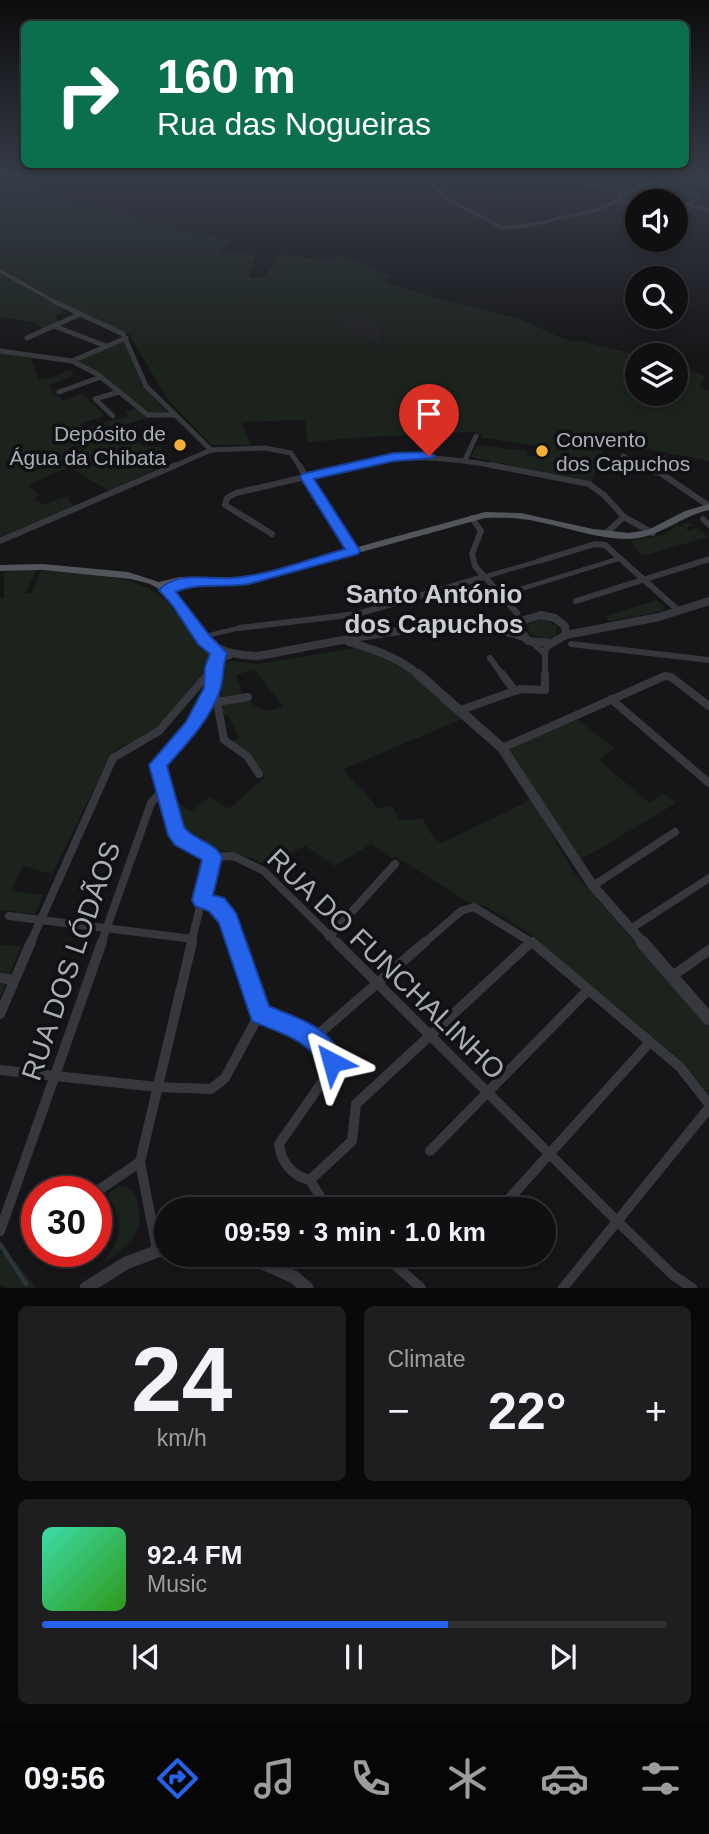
<!DOCTYPE html>
<meta charset="utf-8">
<style>
:root{--surface:#101012;--page:#1e1e20;--text:#f1f3f6;--muted:#9c9d9f;--line:#303032;--accent:#2563eb}
body{margin:0;font-family:Arial,sans-serif;background:var(--page);color:var(--text);height:100vh;display:flex;flex-direction:column;font-size:26px;white-space:nowrap}
*{box-sizing:border-box;margin:0}
p{font-size:23px;color:var(--muted)}
.icon{flex:none;width:38px;height:38px;fill:none;stroke:currentColor;stroke-width:2;stroke-linecap:round;stroke-linejoin:round}
.map{position:relative;height:1288px;overflow:hidden}
.details{display:flex;flex-direction:column;gap:18px;padding:18px;background:#09090a;flex:1}
.details>*{flex:none}
.guide{position:absolute;left:21px;top:21px;width:668px;height:147px;border-radius:10px;box-shadow:0 4px 10px #0003,0 0 0 2px var(--line);background:#0b6e4f;color:#fff;overflow:hidden}
.controls{position:absolute;left:625px;top:189px;display:grid;gap:14px}
.controls a{display:grid;place-items:center;width:63px;height:63px;border-radius:50%;background:var(--surface);box-shadow:0 4px 10px #0003,0 0 0 2px var(--line);font-size:35px}
.speed{position:absolute;left:21px;top:1176px;display:flex;gap:14px;font-size:35px;font-weight:700;text-align:center}
.speed>*{display:grid;place-content:center;width:91px;height:91px;border-radius:50%;background:var(--surface);box-shadow:0 4px 10px #0003,0 0 0 2px var(--line);line-height:1}
.speed .limit{border:10px solid #d22;background:#fff;color:#111}
.pin{position:absolute;display:grid;place-items:center;width:60px;height:60px;color:#fff;margin:-72px -30px;border-radius:50% 50% 50% 0;rotate:-45deg;box-shadow:0 0 7px #0007}
.pin .icon{rotate:45deg}
.me{position:absolute;width:77px;margin:-38px;rotate:321deg;stroke-linejoin:round;filter:drop-shadow(0 0 5px #0008)}
.turn{display:flex;align-items:center;gap:24px;height:147px;padding:0 21px;font-size:32px}
.turn .icon{width:91px;height:91px;stroke-width:2.5}
.turn b{display:block;font-size:49px;line-height:60px}
.big{font-size:52px;font-weight:800;line-height:1.1}
.details .widget{flex:1;display:flex;flex-direction:column;justify-content:center;gap:10px;min-width:0;padding:0 24px;border-radius:10px;background:var(--page)}
.details .dial{align-items:center;gap:0}
.dial b{font-size:91px;line-height:1}
.song{display:flex;align-items:center;gap:21px}
.cover{width:84px;height:84px;border-radius:10px;background:linear-gradient(135deg,hsl(160 70% 55%),hsl(110 70% 35%))}
.played{height:7px;border-radius:4px;background:linear-gradient(90deg,var(--accent) 65%,var(--line) 65%)}
.keys{display:flex;justify-content:space-around;direction:ltr}
.heat{display:flex;justify-content:space-between;align-items:center;font-size:38px;direction:ltr}
.details .tiles{flex:1;display:grid;gap:18px;grid-template-columns:1fr 1fr}
.widget:last-child{grid-column:span 2}
.trip{position:absolute;left:154px;top:1197px;width:402px;height:70px;border-radius:35px;background:var(--surface);box-shadow:0 4px 10px #0003,0 0 0 2px var(--line);font-weight:800;line-height:70px;text-align:center}
.tab-bar{display:flex;height:112px;justify-content:space-around;align-items:center;background:#060607;color:var(--muted)}
.tab-bar .icon{width:49px;height:49px}
.tab-bar .active{color:var(--accent)}
.tab-bar b{font-size:32px;color:var(--text)}
.map>svg:first-child{display:block}
</style>
<div class="map">
<svg width="709" height="1288" viewBox="0 0 709 1288">
<rect width="100%" height="100%" fill="#161618"/>
<polygon fill="#222225" points="348,313 373,321 382,329 383,341 380,343 401,360 376,343 354,335 344,327 344,314"/>
<g fill="#1c231d" fill-rule="evenodd">
<path d="M0,176H17L36,184L48,198L87,205L231,241L218,252L256,255L249,277L262,279L279,255L330,260L339,255L391,276L384,282L436,298L520,319L571,342L577,340L637,355V394H676V367L706,376L699,387L709,391V461L604,441L601,459L592,482L471,457L477,445L527,451L526,455L544,458L549,447L481,438L482,434L474,432L366,437L308,442L305,420L241,422L251,445H211L168,400L129,334L10,278L54,303L64,312L55,316L59,322L45,329L32,322L0,317ZM348,313L373,321L382,329L383,341L379,342L401,360L376,343L354,335L344,327V314Z"/>
<polygon points="122,340 129,349 141,384 167,412 151,413 90,368 75,361"/>
<polygon points="0,353 31,358 38,379 54,377 69,370 74,372 71,377 49,385 52,392 64,401 82,393 105,416 80,424 84,428 128,416 125,412 137,408 153,416 124,425 133,442 148,447 162,447 158,454 169,457 151,465 158,468 110,491 68,467 28,485 39,495 34,499 42,505 67,496 74,507 0,538"/>
<polygon points="689,522 694,525 686,528 688,531 697,528 708,537 642,556 630,541 666,534 677,525 680,527"/>
<path d="M32,570L35,573L25,594L32,593L41,571C80,574 136,572 166,601C184,619 194,643 214,659L156,730L114,751L106,764L52,874L23,866L11,891L43,895L35,914L0,910V599L4,598V572Z"/>
<polygon points="657,600 664,607 663,611 610,621 605,616"/>
<polygon points="542,619 557,626 556,635 545,639 529,633 528,624"/>
<path d="M355,648L397,661L464,718L344,769C353,784 367,793 377,808L392,806L399,820L423,819L434,839L442,843L525,803L530,797L574,873L709,1027V1095L684,1063L527,932L485,906L468,902L395,856L392,859L371,844L335,866L305,846L265,864C215,839 189,866 173,799L191,812L209,797L229,809L266,776L248,753L232,741L240,738L227,715L222,716L219,704L249,700C258,712 270,712 283,706L254,669L236,675L242,694L222,697L219,673L224,664L232,661L258,664Z"/>
<polygon points="575,718 614,748 599,760 649,803 663,793 676,803 579,861 505,750"/>
<polygon points="0,945 21,946 0,998"/>
<path d="M119,1186H125L134,1192C150,1230 131,1243 103,1264C124,1234 123,1226 108,1194Z"/>
<polygon points="0,1252 16,1262 36,1288 7,1288 0,1284"/>
</g>
<g fill="none" stroke-linecap="round" stroke-linejoin="round">
<polyline stroke="#2c353c" stroke-width="4.5" points="0,1244 26,1284"/>
<g stroke="#37383d" stroke-width="2.5">
<polyline points="587,176 633,190"/>
<polyline points="634,176 653,182"/>
</g>
<g stroke="#37383d" stroke-width="4.5">
<polyline points="484,577 539,561"/>
<polyline points="501,595 621,558"/>
<polyline points="202,637 239,628"/>
</g>
<g stroke="#37383d" stroke-width="3.5">
<polyline points="423,176 450,200 503,228 525,226 597,210 619,200 623,194 662,178"/>
<polyline points="563,176 623,194"/>
<polyline points="610,176 642,185"/>
<polyline points="680,190 701,196 688,204 709,210"/>
<polyline points="619,200 637,206"/>
<polyline points="676,209 688,204"/>
<polyline points="679,213 695,206"/>
<polyline points="0,271 59,304"/>
</g>
<g stroke="#37383d" stroke-width="5">
<polyline points="55,302 123,334 146,386 211,450"/>
<polyline points="54,326 106,346"/>
<polyline points="27,338 78,315"/>
<polyline points="0,351 72,361 97,374 148,415 174,415"/>
<polyline points="72,361 126,338"/>
<polyline points="59,392 101,377"/>
<polyline points="113,416 95,399 119,392"/>
<polyline points="623,456 641,467"/>
<polyline points="465,460 476,436"/>
<polyline points="172,467 211,450 265,448 291,453 300,467"/>
<path d="M349,467C404,454 445,456 500,467"/>
<polyline points="656,467 664,458"/>
</g>
<g stroke="#37383d" stroke-width="6">
<polyline points="299,465 353,551"/>
<polyline points="491,465 589,484 604,495 624,517"/>
<polyline points="636,465 662,474 709,506"/>
<polyline points="655,465 657,472"/>
<polyline points="472,518 481,531 472,554 475,566 517,613"/>
<polyline points="703,519 709,525"/>
<polyline points="606,533 624,517 653,533"/>
<polyline points="272,534 225,505 227,498 236,493 357,465"/>
<polyline points="0,541 176,465"/>
<polyline points="539,561 595,544 605,545 679,611"/>
<polyline points="576,601 709,559"/>
<polyline points="239,628 357,614 484,577"/>
<polyline points="533,643 545,654 546,648 551,645"/>
<polyline points="571,644 709,660"/>
<polyline points="219,653 217,660 230,656"/>
<polyline points="545,654 545,676"/>
<polyline points="490,658 503,676"/>
<polyline points="206,676 213,668"/>
<polyline points="214,676 217,660"/>
</g>
<g stroke="#37383d" stroke-width="8">
<path d="M214,674C215,710 179,739 158,765L167,806L179,837L212,857L233,856L264,871L338,944"/>
<polyline points="502,674 515,691"/>
<polyline points="214,685 224,740 247,756 259,774"/>
<polyline points="611,699 709,783"/>
<polyline points="217,702 248,697"/>
<polyline points="461,710 520,689 545,690 545,674"/>
<polyline points="502,748 665,676 671,677 709,706"/>
<polyline points="593,886 675,832"/>
<path d="M202,900C224,908 229,923 237,944"/>
<polyline points="9,916 193,939"/>
<polyline points="632,928 709,878"/>
<polyline points="329,937 395,864"/>
<polyline points="30,944 113,758 159,731 208,674"/>
<polyline points="101,944 151,803 164,789"/>
<polyline points="191,944 212,857"/>
<polyline points="423,944 461,911 474,907 534,944"/>
<polyline points="529,944 531,942"/>
</g>
<g stroke="#37383d" stroke-width="10">
<path d="M236,942L260,1013L315,1037L331,1057L330,1071L279,1144C281,1162 292,1176 310,1180"/>
<polyline points="336,942 617,1221 673,1275 692,1288"/>
<polyline points="532,942 680,1067 709,1104"/>
<polyline points="671,977 709,950"/>
<polyline points="0,978 14,980"/>
<polyline points="0,1014 31,942"/>
<polyline points="315,1037 425,942"/>
<polyline points="0,1070 157,1087 211,1089 225,1078 260,1013"/>
<polyline points="430,1151 588,990"/>
<polyline points="310,1180 352,1141 356,1104 531,942"/>
<polyline points="310,1180 321,1198 333,1209"/>
<polyline points="96,1192 140,1162"/>
<polyline points="500,1209 650,1042"/>
<polyline points="0,1231 102,942"/>
<polyline points="157,1250 140,1162 192,942"/>
<polyline points="384,1255 421,1288"/>
<polyline points="563,1288 709,1108"/>
</g>
<g stroke="#37383d" stroke-width="8">
<path d="M166,590C202,627 198,655 258,656C334,643 451,611 524,637"/>
<polygon points="541,615 555,618 565,626 566,635 552,643 528,641 520,630 521,621"/>
<polyline points="566,635 659,617 709,601"/>
<path d="M349,642C375,650 399,657 420,676"/>
</g>
<polyline stroke="#37383d" stroke-width="10" points="418,674 502,748 593,886 644,944"/>
<g stroke="#37383d" stroke-width="13">
<polyline points="642,942 709,1019"/>
<polyline points="244,1255 294,1277 307,1288"/>
<polyline points="86,1288 126,1263 166,1248"/>
</g>
<g fill="#45474d" fill-rule="evenodd">
<polygon points="665,176 673,176 687,182 685,183"/>
<polygon points="696,176 703,176 695,181 691,181 691,179"/>
</g>
<g fill="#53555c" fill-rule="evenodd">
<polygon points="685,178 709,183 709,187 688,182 683,183 682,180"/>
<path d="M709,504V510C681,516 659,538 629,539C598,539 569,528 539,522C521,518 504,517 485,518L249,583L227,584L188,583L186,585L166,593L150,584L131,579L43,570L0,571V565L43,564L128,572L159,582L180,577H249L485,512L521,513L593,529L629,533L648,530L685,511Z"/>
</g>
</g>
<linearGradient id="sky" x2="0" y2="1"><stop stop-color="#0c0c0d"/><stop offset="0.49" stop-color="#363c48"/><stop offset="1" stop-color="#363c48" stop-opacity="0"/></linearGradient>
<rect width="709" height="357" fill="url(#sky)"/>
<path fill="#2563eb" stroke="#184099" stroke-width="2" d="M429,452L435,456L433,458L394,461L314,479L360,551L358,554L249,584C225,588 198,582 176,592L210,636L227,653C222,666 224,679 220,690C210,720 187,743 167,766L184,827C193,840 215,842 222,857L213,895L224,898L236,913L269,1006C303,1021 329,1025 344,1062L341,1070L332,1073L324,1070C311,1040 280,1033 252,1021L219,923L209,911L195,906L192,900L202,860L175,845L168,835L149,765L186,722L204,688L205,667L210,654L198,644L173,606L159,590C177,570 208,580 232,578C270,575 309,559 345,549L300,477L302,474L394,453Z"/>
<g fill="#f2b134" stroke="#111113" stroke-width="2.5">
<circle cx="180" cy="445" r="7"/>
<circle cx="542" cy="451" r="7"/>
</g>
<g text-anchor="middle" dominant-baseline="central" stroke-width="7" stroke-linejoin="round" paint-order="stroke">
<g font-size="21" fill="#a8adb8" stroke="#111113" text-anchor="end">
<text x="166" y="433">Depósito de<tspan x="166" dy="24">Água da Chibata</tspan></text>
<text x="556" y="439" text-anchor="start">Convento<tspan x="556" dy="24">dos Capuchos</tspan></text>
</g>
<g font-size="26" font-weight="bold" fill="#c9ccd4" stroke="#111113">
<text x="434" y="594">Santo António<tspan x="434" dy="30">dos Capuchos</tspan></text>
</g>
<g font-size="28" fill="#a8adb8" stroke="#111113">
<text transform="translate(71 961) rotate(-71)">RUA DOS LÓDÃOS</text>
<text transform="translate(386 964) rotate(44)">RUA DO FUNCHALINHO</text>
</g>
</g>
</svg>
<div class="controls">
<a><svg class="icon" aria-label="sound" viewBox="0 0 24 24"><path d="M4 9h4l5-4v14l-5-4H4zM17 9q2 3 0 6"/></svg></a>
<a><svg class="icon" aria-label="search" viewBox="0 0 24 24"><circle cx="10" cy="10" r="6"/><path d="M15 15l6 6"/></svg></a>
<a><svg class="icon" aria-label="layers" viewBox="0 0 24 24"><path d="M12 4l9 5-9 5-9-5zM3 14l9 5 9-5"/></svg></a>
</div>
<div class="speed"><div class="limit">30</div></div>
<div class="pin" style="left:429px;top:456px;background:#d93025"><svg class="icon" aria-label="arrive" viewBox="0 0 24 24"><path d="M6 21V4h12l-3 4 3 4H6"/></svg></div>
<svg class="me" style="left:332px;top:1062px" viewBox="-20 -20 40 40"><path d="M0-17L14 15 0 8-14 15z" fill="#2563eb" stroke="#fff" stroke-width="4"/></svg>
<div class="trip">09:59 · 3 min · 1.0 km</div>
<div class="guide">
<div class="turn"><svg class="icon" aria-label="right" viewBox="0 0 24 24"><path d="M7 20v-9h11M14 6l5 5-5 5"/></svg><div><b>160 m</b>Rua das Nogueiras</div></div>
</div>
</div>
<section class="details">
<div class="tiles">
<div class="widget dial"><b>24</b><p>km/h</p></div>
<div class="widget"><p>Climate</p>
<div class="heat"><a>−</a><b class="big">22°</b><a>+</a></div>
</div>
<div class="widget">
<div class="song"><i class="cover"></i><div><b>92.4 FM</b><p>Music</p></div></div>
<div class="played"></div>
<div class="keys"><svg class="icon" aria-label="previous" viewBox="0 0 24 24"><path d="M18 5L8 12l10 7zM5 5v14"/></svg><svg class="icon" aria-label="pause" viewBox="0 0 24 24"><path d="M8 5v14M16 5v14"/></svg><svg class="icon" aria-label="next" viewBox="0 0 24 24"><path d="M6 5l10 7-10 7zM19 5v14"/></svg></div>
</div>
</div>
</section>
<nav class="tab-bar">
<b>09:56</b>
<svg class="icon active" aria-label="directions" viewBox="0 0 24 24"><path d="M12 3l9 9-9 9-9-9zM9 14v-3h6M13 9l2 2-2 2"/></svg>
<svg class="icon" aria-label="music" viewBox="0 0 24 24"><path d="M9 18V5l10-2v13"/><circle cx="6" cy="18" r="3"/><circle cx="16" cy="16" r="3"/></svg>
<svg class="icon" aria-label="phone" viewBox="0 0 24 24"><path d="M5 4h4l2 5-3 2q2 4 5 5l2-3 5 2v4C11 20 4 13 5 4z"/></svg>
<svg class="icon" aria-label="climate" viewBox="0 0 24 24"><path d="M12 3v18M4 7l16 10M4 17L20 7"/></svg>
<svg class="icon" aria-label="car" viewBox="0 0 24 24"><path d="M5 17H2v-5l4-1 3-4h7l3 4 3 1v5h-3M9 17h6M6 11h13"/><circle cx="7" cy="17" r="2"/><circle cx="17" cy="17" r="2"/></svg>
<svg class="icon" aria-label="filters" viewBox="0 0 24 24"><path d="M4 7h16M4 17h16"/><circle cx="9" cy="7" r="2"/><circle cx="15" cy="17" r="2"/></svg>
</nav>
